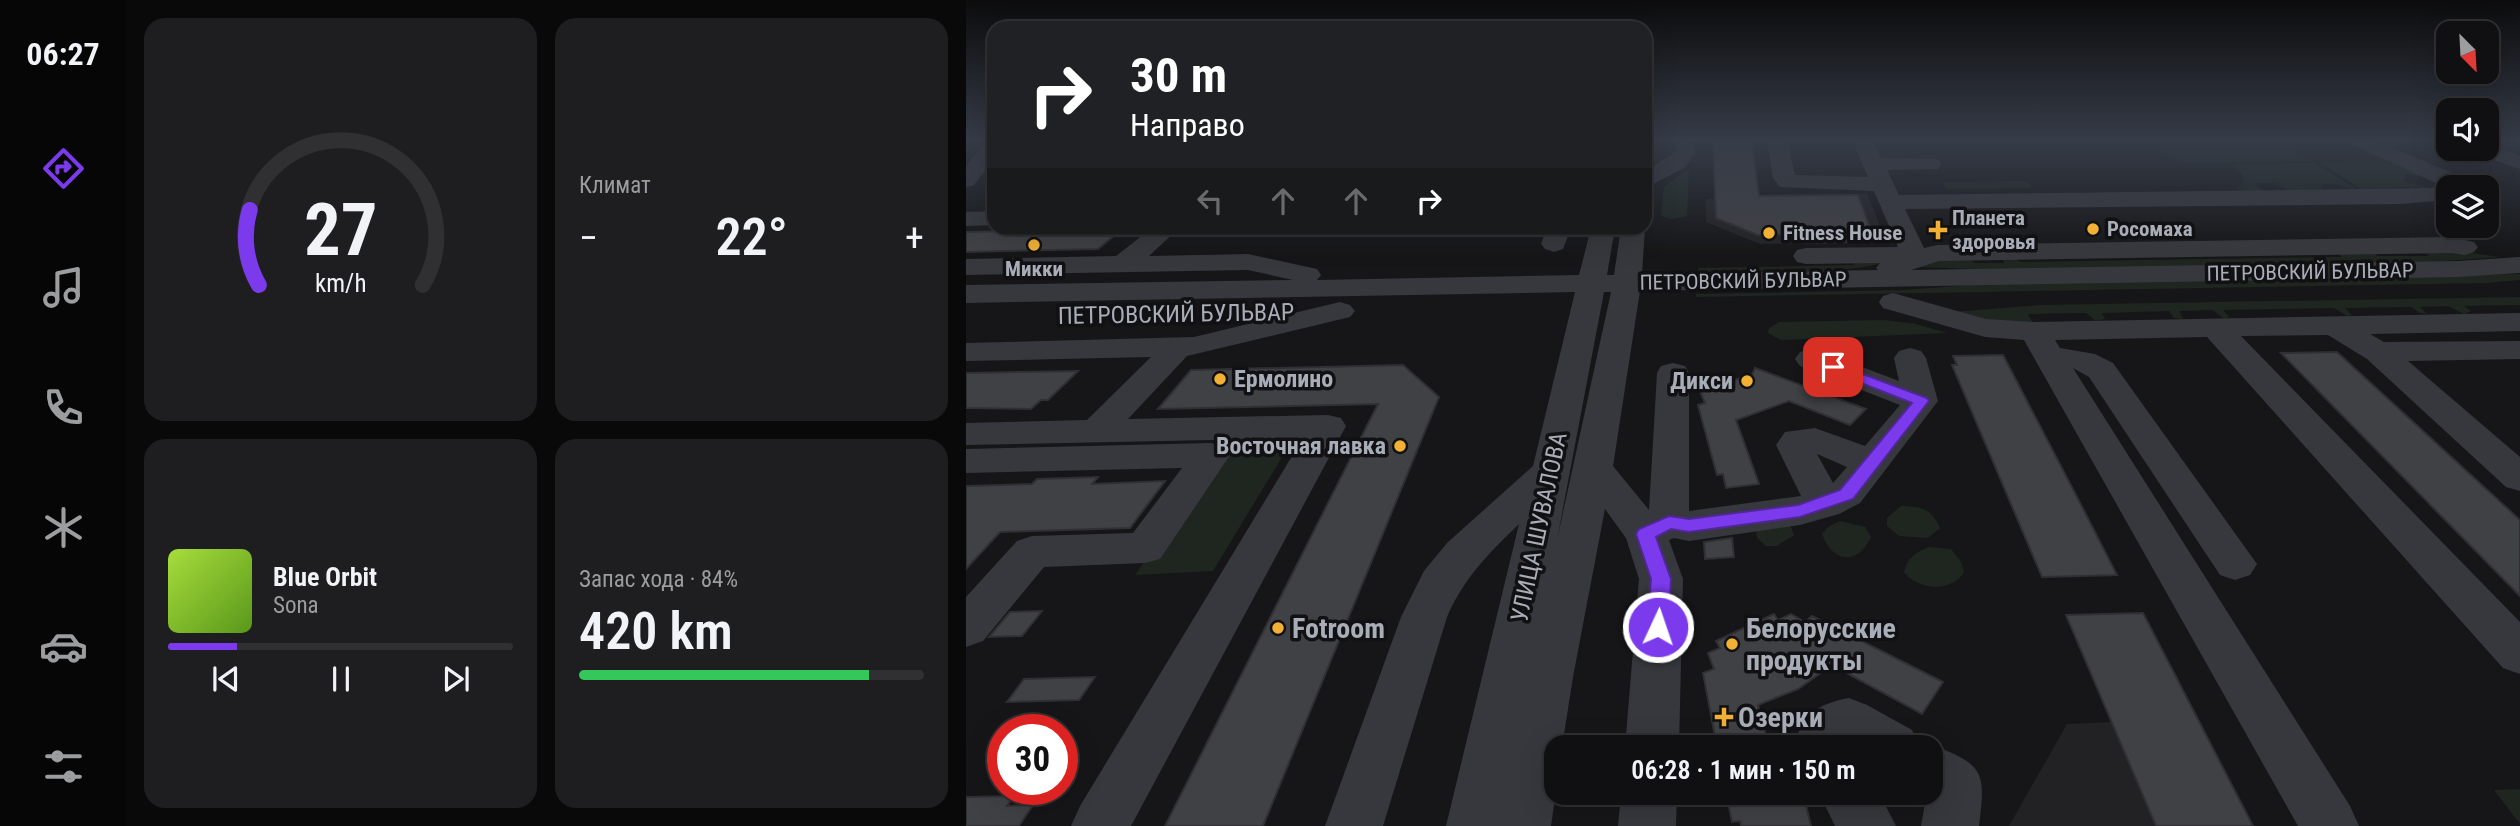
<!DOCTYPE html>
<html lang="ru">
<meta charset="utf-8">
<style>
:root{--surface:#101012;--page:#1e1e20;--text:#f1f3f6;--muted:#9c9d9f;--line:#303032;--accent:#7c3aed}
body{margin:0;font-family:"Roboto Condensed",sans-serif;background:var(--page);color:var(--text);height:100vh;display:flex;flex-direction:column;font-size:26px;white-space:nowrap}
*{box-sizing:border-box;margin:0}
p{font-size:23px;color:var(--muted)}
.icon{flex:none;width:38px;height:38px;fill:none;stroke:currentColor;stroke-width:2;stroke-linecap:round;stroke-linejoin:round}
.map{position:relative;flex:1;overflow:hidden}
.sheet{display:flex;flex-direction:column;gap:18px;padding:18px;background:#09090a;width:840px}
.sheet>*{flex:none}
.guide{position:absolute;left:21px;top:21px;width:665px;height:214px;border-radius:21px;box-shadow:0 7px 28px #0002,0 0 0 2px var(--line);background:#202124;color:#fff;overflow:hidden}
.needle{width:46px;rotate:156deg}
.tools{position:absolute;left:1470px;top:21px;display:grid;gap:14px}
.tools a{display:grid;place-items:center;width:63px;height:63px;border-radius:14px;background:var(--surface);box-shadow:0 7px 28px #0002,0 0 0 2px var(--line);font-size:35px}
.speed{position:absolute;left:21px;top:714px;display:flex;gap:14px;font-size:35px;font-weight:700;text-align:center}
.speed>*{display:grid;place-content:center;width:91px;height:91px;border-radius:50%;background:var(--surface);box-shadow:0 7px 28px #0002,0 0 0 2px var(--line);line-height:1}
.speed .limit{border:10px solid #d22;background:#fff;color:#111}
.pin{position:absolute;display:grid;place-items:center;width:60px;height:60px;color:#fff;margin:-30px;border-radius:14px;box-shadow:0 4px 10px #0006}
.me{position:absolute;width:77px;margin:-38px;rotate:3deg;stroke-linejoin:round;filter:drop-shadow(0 0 5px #0008)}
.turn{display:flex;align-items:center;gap:24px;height:147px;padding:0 28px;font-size:32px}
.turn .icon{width:91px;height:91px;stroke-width:2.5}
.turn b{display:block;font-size:49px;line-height:60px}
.lanes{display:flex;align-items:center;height:66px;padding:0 28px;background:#0003;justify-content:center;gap:35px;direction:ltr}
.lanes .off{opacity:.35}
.big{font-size:52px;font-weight:600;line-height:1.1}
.sheet .tile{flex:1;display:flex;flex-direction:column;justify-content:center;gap:10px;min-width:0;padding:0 24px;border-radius:21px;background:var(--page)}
.sheet .dial{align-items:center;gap:0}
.dial svg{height:182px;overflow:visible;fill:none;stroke:var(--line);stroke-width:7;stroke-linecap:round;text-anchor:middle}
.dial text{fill:var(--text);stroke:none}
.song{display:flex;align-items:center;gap:21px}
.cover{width:84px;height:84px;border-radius:10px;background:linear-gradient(135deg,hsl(80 70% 55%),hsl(90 70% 35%))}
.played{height:7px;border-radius:4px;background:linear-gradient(90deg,var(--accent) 20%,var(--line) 20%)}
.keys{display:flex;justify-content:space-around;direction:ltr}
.heat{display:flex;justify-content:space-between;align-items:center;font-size:38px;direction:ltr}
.charge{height:10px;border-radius:5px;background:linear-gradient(90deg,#34c759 84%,var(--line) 0)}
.sheet .tiles{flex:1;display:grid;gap:18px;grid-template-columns:repeat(2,1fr)}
.trip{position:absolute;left:578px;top:735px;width:399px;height:70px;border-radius:21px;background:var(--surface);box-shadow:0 7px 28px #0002,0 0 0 2px var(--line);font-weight:600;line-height:70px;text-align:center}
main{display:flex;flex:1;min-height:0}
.dock{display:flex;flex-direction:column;width:126px;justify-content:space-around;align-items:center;background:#060607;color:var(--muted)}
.dock .icon{width:49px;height:49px}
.dock .current{color:var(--accent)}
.dock b{font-size:32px;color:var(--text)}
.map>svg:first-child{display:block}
</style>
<main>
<nav class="dock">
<b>06:27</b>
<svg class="icon current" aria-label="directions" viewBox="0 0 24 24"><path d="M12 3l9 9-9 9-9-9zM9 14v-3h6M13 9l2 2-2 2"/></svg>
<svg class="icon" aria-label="music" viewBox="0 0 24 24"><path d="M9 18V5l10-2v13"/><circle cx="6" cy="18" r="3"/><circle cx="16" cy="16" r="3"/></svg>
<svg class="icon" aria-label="phone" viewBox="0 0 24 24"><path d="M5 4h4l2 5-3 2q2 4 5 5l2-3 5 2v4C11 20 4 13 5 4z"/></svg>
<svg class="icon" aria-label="climate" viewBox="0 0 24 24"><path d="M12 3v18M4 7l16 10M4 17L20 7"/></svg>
<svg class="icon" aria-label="car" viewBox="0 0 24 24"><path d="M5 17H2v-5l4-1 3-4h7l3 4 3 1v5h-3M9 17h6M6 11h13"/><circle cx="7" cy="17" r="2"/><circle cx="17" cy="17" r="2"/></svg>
<svg class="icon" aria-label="filters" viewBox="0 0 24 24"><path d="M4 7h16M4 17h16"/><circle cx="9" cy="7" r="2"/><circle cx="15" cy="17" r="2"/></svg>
</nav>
<section class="sheet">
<div class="tiles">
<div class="tile dial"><svg viewBox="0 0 100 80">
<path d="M14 69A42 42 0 1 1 86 69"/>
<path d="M14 69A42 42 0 0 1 10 36" stroke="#7c3aed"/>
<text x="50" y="56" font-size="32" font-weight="700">27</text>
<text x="50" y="72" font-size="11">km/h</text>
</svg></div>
<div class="tile"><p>Климат</p>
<div class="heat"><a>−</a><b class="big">22°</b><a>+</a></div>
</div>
<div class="tile">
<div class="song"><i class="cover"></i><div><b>Blue Orbit</b><p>Sona</p></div></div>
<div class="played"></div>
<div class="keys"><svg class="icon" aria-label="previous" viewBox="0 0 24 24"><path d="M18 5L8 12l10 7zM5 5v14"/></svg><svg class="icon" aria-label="pause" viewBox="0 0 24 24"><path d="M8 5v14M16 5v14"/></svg><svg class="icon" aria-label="next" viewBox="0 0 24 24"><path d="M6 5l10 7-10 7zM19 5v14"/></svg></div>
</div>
<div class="tile"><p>Запас хода · 84%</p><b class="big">420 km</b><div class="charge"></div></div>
</div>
</section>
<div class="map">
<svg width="1554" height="826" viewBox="0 0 1554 826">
<rect width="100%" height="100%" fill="#161618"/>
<g fill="#222225">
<polygon points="901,194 921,242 794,244 740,222 740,199 811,198 811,195"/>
<polygon points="1146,722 1190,826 1043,826 1101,724"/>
</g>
<g fill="#1e261f">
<polygon points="1163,140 1311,140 1346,161 1219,163 1193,152 1200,144"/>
<polygon points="1437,162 1440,170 1469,179 1440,174 1439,182 1469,189 1460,191 1453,187 1404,188 1400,192 1354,163"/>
<polygon points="1349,163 1395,192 1370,184 1354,184 1357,187 1353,188 1357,191 1323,191 1309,183 1288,183 1298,192 1292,194 1271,189 1276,184 1278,177 1265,164"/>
<polygon points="719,171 723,171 721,216 706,219 695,216 698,187"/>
<polygon points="1061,181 1066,188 980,189 976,182"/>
<polygon points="1478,249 1534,257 1450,263 1039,270 950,267 977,259 1004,257 1008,263 1038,263 1036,257 1050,257 1054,262 1376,257 1370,252 1404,251 1412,256 1463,256 1456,250"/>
<path d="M927,258C899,277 772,271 732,272V268L888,265L887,260Z"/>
<polygon points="1554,274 1554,280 1519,283 730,297 730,294 938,290 1030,283"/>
<polygon points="1554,297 1554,305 1498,306 1505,311 1498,314 1482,306 1454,307 1461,314 1454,313 1445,307 1379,308 1386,315 1381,316 1368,308 1257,310 1263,317 1258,319 1247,310 1213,311 1217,319 1208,318 1203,311 1136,313 1139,319 1130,321 1120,313 1062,314 1066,321 1063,323 1018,320 986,312 1075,305"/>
<polygon points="918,320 950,324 981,333 815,340 802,333 803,328 813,322"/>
<polygon points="263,444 324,444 247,571 169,575"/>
<path d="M935,506C954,506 966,509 974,528L962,538L933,536L921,526V518Z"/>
<path d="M874,521L899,527L905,537C892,565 867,564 856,534L862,527Z"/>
<polygon points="824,524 828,535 811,546 800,546 791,538 790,530"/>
<path d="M963,547L985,549L995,562L998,572C986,593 951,590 938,572C941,558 950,552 963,547Z"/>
<polygon points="1554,789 1554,824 1528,790"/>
</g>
<g fill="#404145" stroke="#303034" stroke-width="2">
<polygon points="747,140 785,140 793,196 892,195 909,241 839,243 811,234 792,235 750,218"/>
<polygon points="157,228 132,249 0,252 0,232"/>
<polygon points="1371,352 1554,520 1554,596 1315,353"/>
<polygon points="1037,355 1111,497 1151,575 1076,577 986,365 991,365 987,356"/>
<polygon points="437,365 473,397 297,826 199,826 412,404 192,409 225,370"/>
<polygon points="789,368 900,409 884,425 823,401 770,420 793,484 760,488 757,474 751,475 732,405 739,403 734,391 784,375 785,377"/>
<polygon points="112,371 82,400 75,400 65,409 0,408 0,373"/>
<polygon points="132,477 126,484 199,481 164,528 34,532 0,569 0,486 66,484 71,479"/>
<polygon points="766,538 768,557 739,559 738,542"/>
<polygon points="76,611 56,636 23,637 44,612"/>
<polygon points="1177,613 1207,671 1287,826 1190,826 1100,615"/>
<polygon points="808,614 812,620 825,614 839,622 846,616 977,682 956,714 866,665 832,689 792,705 803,747 751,747 737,673 748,669 742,653 754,648 750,641"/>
<polygon points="129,677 113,700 41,702 58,679"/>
<polygon points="760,793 815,793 818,804 839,801 845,826 775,826 774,821 766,822"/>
<polygon points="48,796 41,806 67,805 53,826 0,826 0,797"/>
</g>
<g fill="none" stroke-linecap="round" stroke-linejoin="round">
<g fill="#37383d" fill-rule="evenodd">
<polygon points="28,140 28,159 8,185 0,187 0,166 21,141"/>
<polygon points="709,140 729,140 729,153 718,168 679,188 679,172 709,152"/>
<path d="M801,140H821L829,175L902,177L886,140H906L915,158L972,159L975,164L972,169L921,170L933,195L1467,188L1470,183L1385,144L1382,140H1408L1491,175L1494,180L1490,187H1482V200L1434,204L939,209L958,248L971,245L1486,237L1508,242L1512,247L1508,252L1499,255L1486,253L973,261L945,270L1492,261L1554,257V273L1492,277L674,291L647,466L683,510L691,373L695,366L707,363L719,366L723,373V511L835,496L810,445L819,432L849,428L899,446L934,405L834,366L829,359L834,352L845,349L856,352L933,381L928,358L933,351L944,348L955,351L960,358L972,401L894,503L873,514L834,525L723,541L708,538L703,540L717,579L713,747H659L673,579L660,538L639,509L607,677L596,747H590V792L585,826H480L553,524C523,553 498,578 481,617L417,826H359L435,617L458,571L481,543L567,466L609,292L0,303V285L327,280L282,270L0,275V259L150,256L186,228H213L183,256L282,254L351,269L355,275L351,280L613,275L625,228H649L641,275H648L655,228H679L676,274L912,270L910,268L914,263L840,264L831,262L827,256L831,250L840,248L932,247L908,191L814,187L807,178ZM638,292H645L591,540ZM851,454L881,467L867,483Z"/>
<polygon points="1521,144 1554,156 1554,169 1509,153 1506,149 1521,149"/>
<polygon points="28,211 28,225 0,226 0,212"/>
<polygon points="581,228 605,228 597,249 588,252 579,249 575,244"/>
<polygon points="927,293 1020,319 1068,322 1554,313 1554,331 1404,334 1418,342 1554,341 1554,359 1442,361 1554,457 1554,491 1540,487 1401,359 1362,335 1275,336 1554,622 1554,674 1537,668 1241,337 1089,340 1094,348 1129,354 1147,363 1291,564 1284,575 1269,580 1254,575 1123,377 1107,368 1384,806 1393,826 1332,826 1058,340 1019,337 917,308 913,302 917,296"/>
<polygon points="374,302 384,305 389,311 384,317 221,356 162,419 362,415 375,418 380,426 165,826 105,826 114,806 337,438 0,445 0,423 121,420 185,357 0,361 0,343 228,337"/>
<polygon points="245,443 258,447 264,455 194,559 179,563 78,567 17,641 0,647 0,597 51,541 66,536 167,533 216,468 0,473 0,449"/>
<path d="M883,698L901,705L946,730L954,747H830C831,716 854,703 883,698Z"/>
<path d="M964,744C1018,765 1020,770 1013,826H955L960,798L952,793H964V747H957Z"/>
<polygon points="655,793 711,793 710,826 652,826"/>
<polygon points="853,793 913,793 930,826 869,826"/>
</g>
</g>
<linearGradient id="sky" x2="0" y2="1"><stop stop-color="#0c0c0d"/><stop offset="0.55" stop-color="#363c48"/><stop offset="1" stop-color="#363c48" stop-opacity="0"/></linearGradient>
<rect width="1554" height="255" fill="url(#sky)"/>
<polygon fill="#7c3aed" stroke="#51269a" stroke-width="2" points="867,363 961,398 963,401 887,499 834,517 723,532 705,529 690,537 705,579 703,627 699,633 692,636 684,633 681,627 685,579 670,534 673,529 703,516 723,519 832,505 874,490 946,403 862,370 860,367 862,364"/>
<g fill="#f2b134" stroke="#111113" stroke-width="2.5">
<circle cx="1127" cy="229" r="7"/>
<path d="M968.5 219.5h7v7h7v7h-7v7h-7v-7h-7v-7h7z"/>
<circle cx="803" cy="233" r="7"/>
<circle cx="68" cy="245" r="7"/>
<circle cx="254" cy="379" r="7"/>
<circle cx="781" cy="381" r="7"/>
<circle cx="434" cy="446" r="7"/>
<circle cx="312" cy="628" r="7"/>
<circle cx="766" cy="644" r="7"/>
<path d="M754.5 706.5h7v7h7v7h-7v7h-7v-7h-7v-7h7z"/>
</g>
<g text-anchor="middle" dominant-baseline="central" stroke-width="7" stroke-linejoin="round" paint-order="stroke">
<g font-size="21" font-weight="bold" fill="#a8adb8" stroke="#111113" text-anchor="start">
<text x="986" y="218">Планета<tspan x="986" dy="24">здоровья</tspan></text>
<text x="1141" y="229">Росомаха</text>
<text x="817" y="233">Fitness House</text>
<text x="68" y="269" text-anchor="middle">Микки</text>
</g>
<g font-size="21" fill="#a8adb8" stroke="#111113">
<text transform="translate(1344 272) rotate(-1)">ПЕТРОВСКИЙ БУЛЬВАР</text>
<text transform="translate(777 281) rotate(-1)">ПЕТРОВСКИЙ БУЛЬВАР</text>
</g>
<g font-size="24" fill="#a8adb8" stroke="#111113">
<text transform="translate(210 314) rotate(-1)">ПЕТРОВСКИЙ БУЛЬВАР</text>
<text transform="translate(573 527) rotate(-78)">УЛИЦА ШУВАЛОВА</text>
</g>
<g font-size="24" font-weight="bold" fill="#a8adb8" stroke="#111113" text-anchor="end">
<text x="268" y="379" text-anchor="start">Ермолино</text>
<text x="767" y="381">Дикси</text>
<text x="420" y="446">Восточная лавка</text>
</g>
<g font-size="28" font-weight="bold" fill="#a8adb8" stroke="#111113" text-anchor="start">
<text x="326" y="628">Fotroom</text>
<text x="780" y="628">Белорусские<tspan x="780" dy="32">продукты</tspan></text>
<text x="772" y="717">Озерки</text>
</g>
</g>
</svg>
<div class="tools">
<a><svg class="needle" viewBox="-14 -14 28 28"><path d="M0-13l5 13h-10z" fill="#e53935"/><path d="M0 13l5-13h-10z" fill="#9c9d9f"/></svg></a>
<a><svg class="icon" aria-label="sound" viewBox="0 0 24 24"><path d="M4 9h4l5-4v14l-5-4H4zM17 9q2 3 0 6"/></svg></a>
<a><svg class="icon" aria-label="layers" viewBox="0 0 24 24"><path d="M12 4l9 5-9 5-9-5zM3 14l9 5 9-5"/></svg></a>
</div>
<div class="speed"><div class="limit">30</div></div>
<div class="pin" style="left:867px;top:367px;background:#d93025"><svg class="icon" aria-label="arrive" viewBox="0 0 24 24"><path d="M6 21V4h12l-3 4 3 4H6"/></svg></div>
<svg class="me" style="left:692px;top:627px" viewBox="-20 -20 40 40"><circle r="17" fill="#7c3aed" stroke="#fff" stroke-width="3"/><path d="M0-11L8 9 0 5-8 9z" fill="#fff"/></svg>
<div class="trip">06:28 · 1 мин · 150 m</div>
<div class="guide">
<div class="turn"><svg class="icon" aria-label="right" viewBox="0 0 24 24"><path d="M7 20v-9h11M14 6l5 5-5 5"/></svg><div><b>30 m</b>Направо</div></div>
<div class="lanes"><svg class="icon off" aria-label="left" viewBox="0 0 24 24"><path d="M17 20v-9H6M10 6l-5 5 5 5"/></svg><svg class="icon off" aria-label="ahead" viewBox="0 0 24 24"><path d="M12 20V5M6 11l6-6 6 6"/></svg><svg class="icon off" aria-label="ahead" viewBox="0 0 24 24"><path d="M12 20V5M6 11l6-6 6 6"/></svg><svg class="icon" aria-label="right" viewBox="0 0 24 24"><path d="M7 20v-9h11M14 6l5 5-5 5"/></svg></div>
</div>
</div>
</main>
